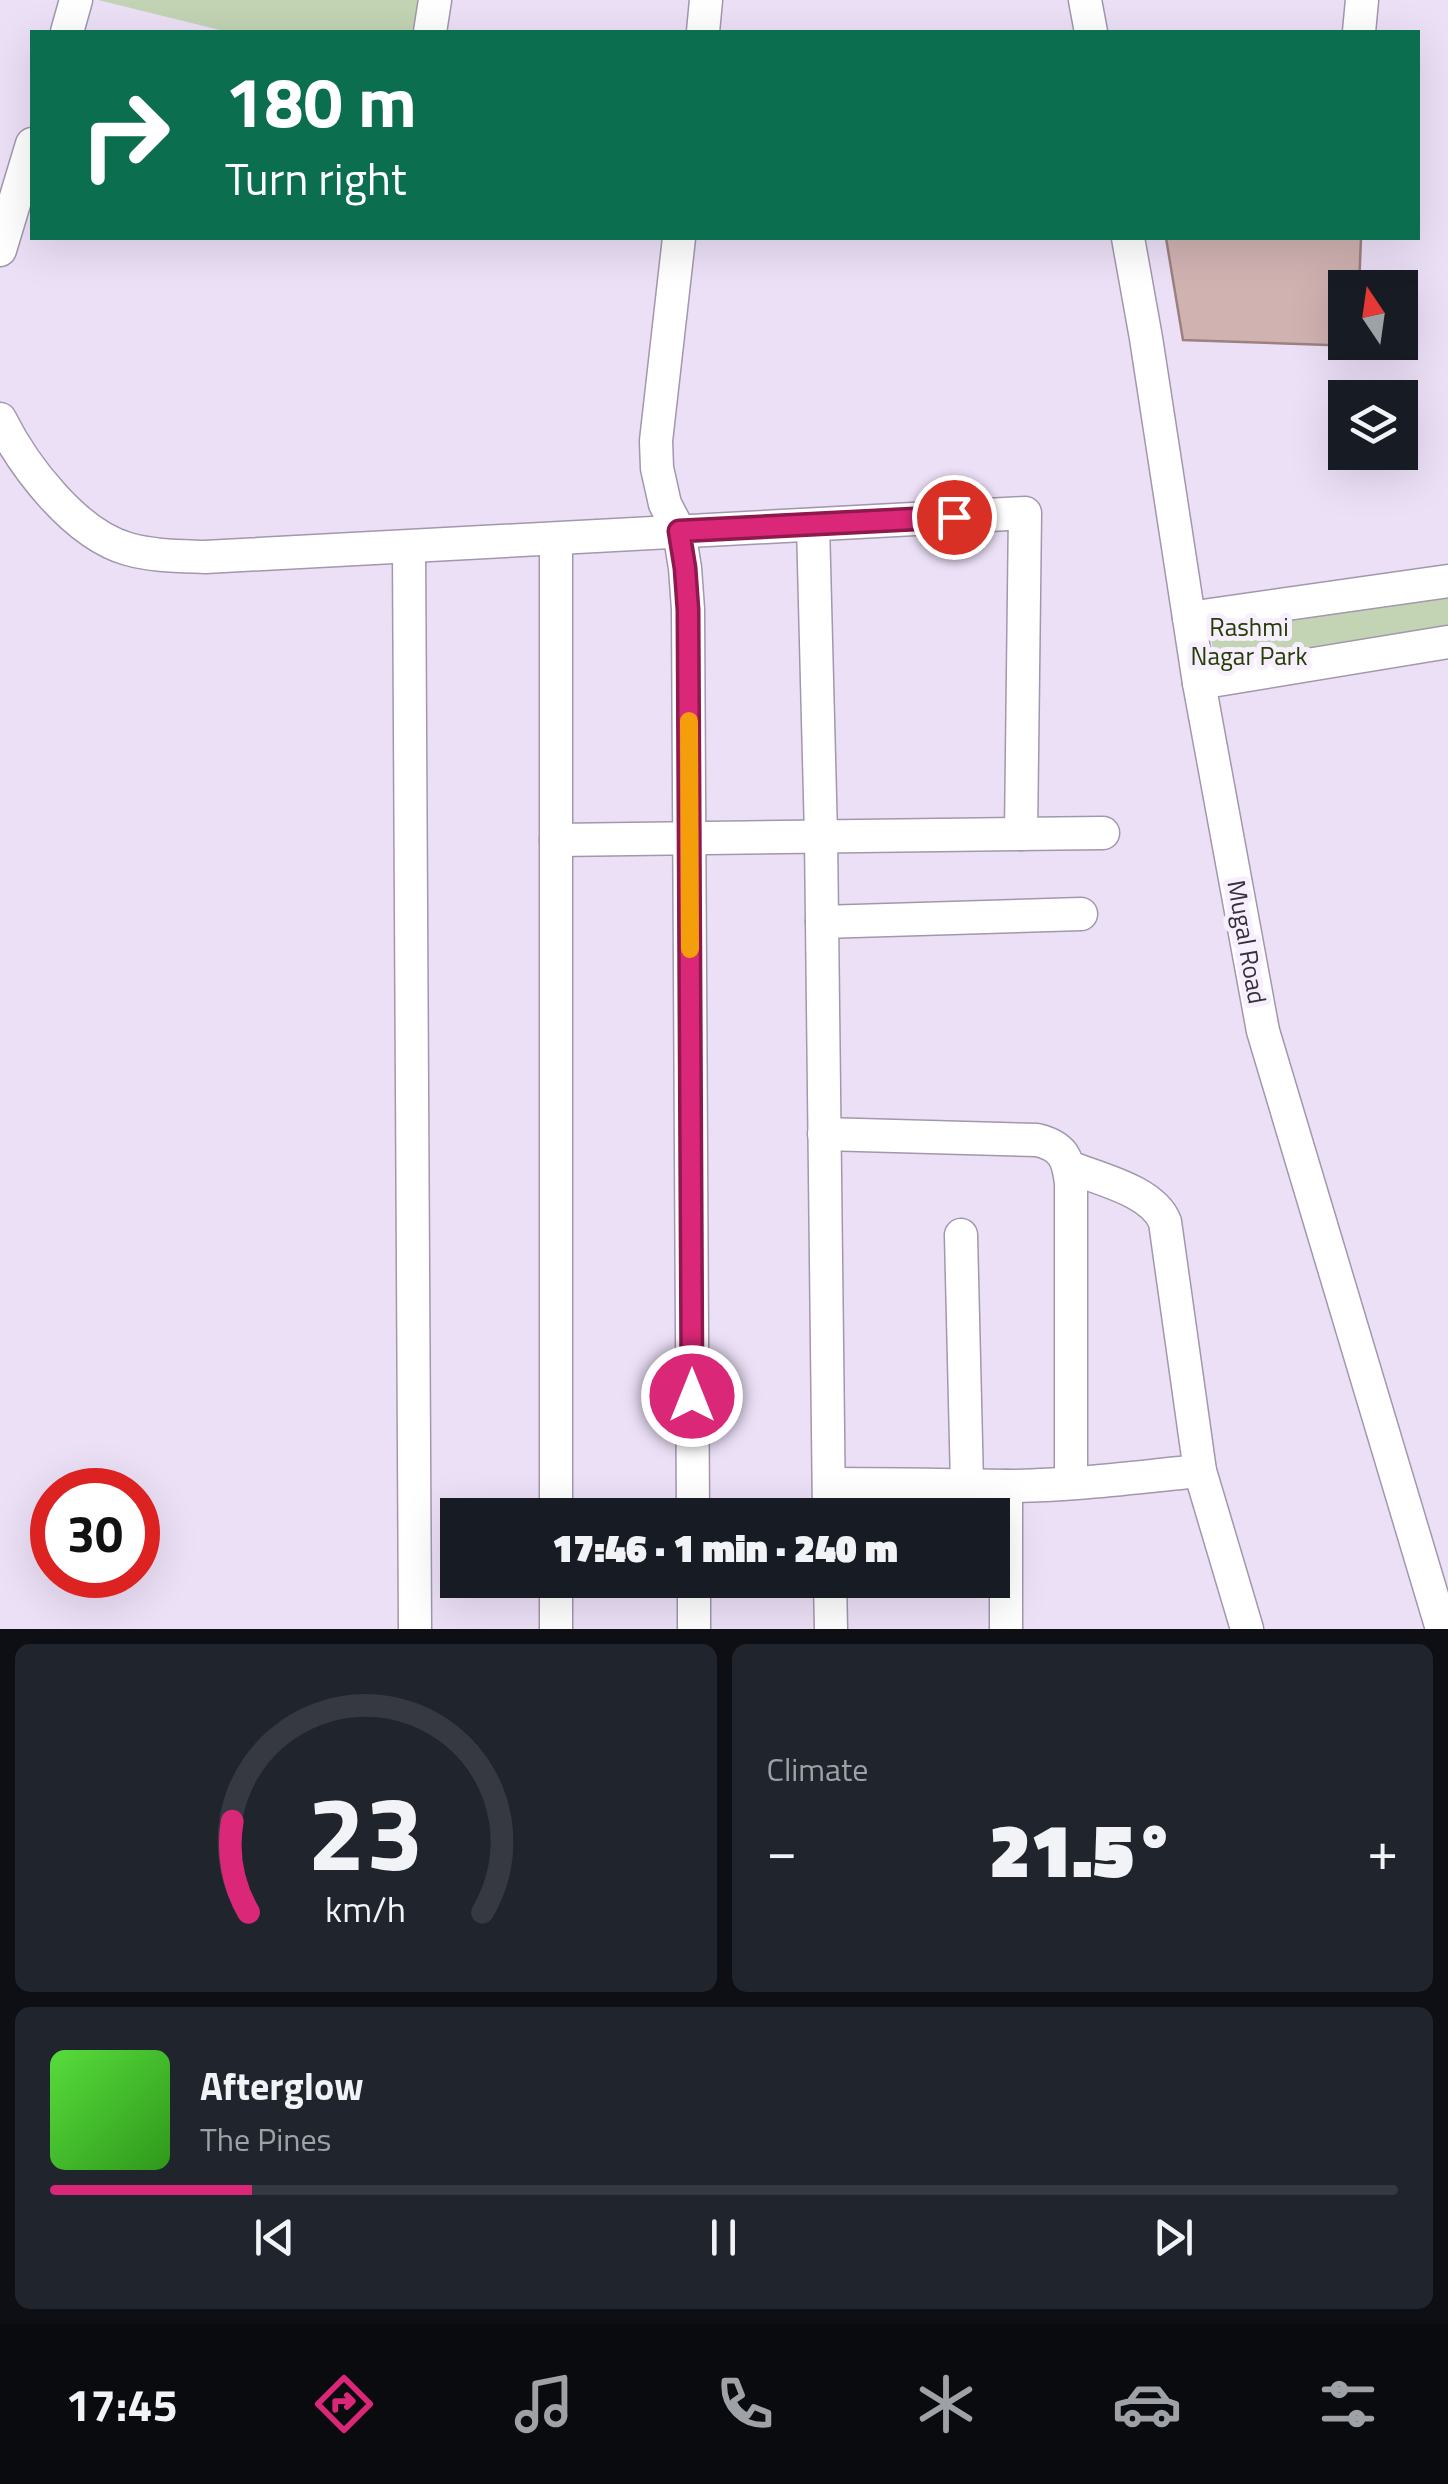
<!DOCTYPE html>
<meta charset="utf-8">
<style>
:root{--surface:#171b24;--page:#20242c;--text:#f1f3f6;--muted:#9ea1a6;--line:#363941;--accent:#db2777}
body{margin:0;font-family:"Titillium Web",sans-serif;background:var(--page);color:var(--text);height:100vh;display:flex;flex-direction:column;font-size:38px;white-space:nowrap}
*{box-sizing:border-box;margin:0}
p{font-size:32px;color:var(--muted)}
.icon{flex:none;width:55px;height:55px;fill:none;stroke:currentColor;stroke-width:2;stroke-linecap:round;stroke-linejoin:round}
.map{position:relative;height:1629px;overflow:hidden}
.side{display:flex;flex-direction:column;gap:15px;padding:15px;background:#0d0f14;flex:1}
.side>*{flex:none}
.guide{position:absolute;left:30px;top:30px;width:1390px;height:210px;border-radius:0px;box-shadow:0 10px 40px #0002;background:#0b6e4f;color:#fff;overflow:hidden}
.needle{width:65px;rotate:347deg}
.tools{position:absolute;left:1328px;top:270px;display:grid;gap:20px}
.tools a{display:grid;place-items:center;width:90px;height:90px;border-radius:0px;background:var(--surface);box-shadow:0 10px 40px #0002;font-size:50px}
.speed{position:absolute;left:30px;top:1468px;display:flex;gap:20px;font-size:50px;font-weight:700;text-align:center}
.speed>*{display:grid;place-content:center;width:130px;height:130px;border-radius:50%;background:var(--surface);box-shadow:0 10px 40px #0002;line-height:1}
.speed .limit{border:15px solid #d22;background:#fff;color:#111}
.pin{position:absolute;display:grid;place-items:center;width:85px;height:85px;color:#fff;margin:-42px;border:5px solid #fff;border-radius:50%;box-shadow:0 2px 10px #0007}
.me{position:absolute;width:110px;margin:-55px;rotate:0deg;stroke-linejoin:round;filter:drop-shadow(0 0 8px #0008)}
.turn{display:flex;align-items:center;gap:35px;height:210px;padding:0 30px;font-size:45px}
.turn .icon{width:130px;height:130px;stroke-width:2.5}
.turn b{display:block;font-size:70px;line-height:85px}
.big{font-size:75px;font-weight:800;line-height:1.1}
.side .widget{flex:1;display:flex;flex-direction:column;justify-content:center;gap:15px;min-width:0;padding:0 35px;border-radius:15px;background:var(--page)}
.side .dial{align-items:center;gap:0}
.dial svg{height:260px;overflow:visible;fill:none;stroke:var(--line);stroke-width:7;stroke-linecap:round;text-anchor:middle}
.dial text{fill:var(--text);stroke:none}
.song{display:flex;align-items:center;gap:30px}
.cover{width:120px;height:120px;border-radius:15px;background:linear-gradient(135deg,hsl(110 70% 55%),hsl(110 70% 35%))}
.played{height:10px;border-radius:5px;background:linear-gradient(90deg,var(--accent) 15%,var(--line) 15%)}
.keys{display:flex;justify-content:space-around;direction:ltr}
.heat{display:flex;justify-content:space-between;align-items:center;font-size:55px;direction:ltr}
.side .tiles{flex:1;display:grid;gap:15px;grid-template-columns:1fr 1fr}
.widget:last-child{grid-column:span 2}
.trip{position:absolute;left:440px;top:1498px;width:570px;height:100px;border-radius:0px;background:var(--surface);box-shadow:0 10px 40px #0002;font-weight:800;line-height:100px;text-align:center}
.tab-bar{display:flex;height:160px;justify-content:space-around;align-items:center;background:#090b0e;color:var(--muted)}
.tab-bar .icon{width:70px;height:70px}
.tab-bar .selected{color:var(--accent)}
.tab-bar b{font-size:45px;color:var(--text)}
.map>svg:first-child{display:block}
</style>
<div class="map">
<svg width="1448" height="1629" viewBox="0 0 1448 1629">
<rect width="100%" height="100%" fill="#ece0f7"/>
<g fill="#c2d4b4">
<polygon points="98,0 443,0 439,32 228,32"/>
<polygon points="1448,581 1448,642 1217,680 1208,615"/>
</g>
<polygon fill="#d0b2b1" stroke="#9d8180" stroke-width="2.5" points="1166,238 1361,238 1359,288 1345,288 1345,342 1356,342 1356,346 1183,340"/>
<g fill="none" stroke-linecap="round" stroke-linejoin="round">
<defs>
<g id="minor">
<polyline points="1085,0 1091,32"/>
<polyline points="67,32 76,0"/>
<polyline points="430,32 435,0"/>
<polyline points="703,32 706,0"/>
<polyline points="1359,32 1362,0"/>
<polyline points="679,238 656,441 657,468 665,504 679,531 685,568 688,609 693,1515"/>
<polyline points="1128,238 1146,338 1199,683 1263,1031 1442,1629"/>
<polyline points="0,250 32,144"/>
<path d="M0,419C24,467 75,534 128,549C152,556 180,556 205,557L1025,513L1021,834"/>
<polyline points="813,525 821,836 829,1515"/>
<polyline points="556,539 556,1515"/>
<polyline points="409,547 415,1629"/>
<polyline points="1189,618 1448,581"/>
<polyline points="1199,683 1448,642"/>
<polyline points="556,840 1103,833"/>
<polyline points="822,922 1081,914"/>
<path d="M824,1134L1037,1140C1063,1146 1068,1158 1071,1183V1483"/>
<path d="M1069,1167C1099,1179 1153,1191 1165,1222L1200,1471L1247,1629"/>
<polyline points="961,1235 967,1484"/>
<path d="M829,1484C888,1484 948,1485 1007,1486C1072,1486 1136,1477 1200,1471"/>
<polyline points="556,1580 556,1629"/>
<polyline points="694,1580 694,1629"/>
<polyline points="830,1580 831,1629"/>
<polyline points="1006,1629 1006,1486"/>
</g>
</defs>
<use href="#minor" stroke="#a297ad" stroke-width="35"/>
<use href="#minor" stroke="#fff" stroke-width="32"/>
</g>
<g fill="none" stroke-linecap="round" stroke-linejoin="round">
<defs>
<polyline id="route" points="692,1396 688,610 685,568 679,531 954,517"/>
</defs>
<use href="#route" stroke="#8e194d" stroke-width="25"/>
<use href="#route" stroke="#db2777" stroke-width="18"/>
<polyline stroke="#f59e0b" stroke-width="18" points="689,721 690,949"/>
</g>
<g text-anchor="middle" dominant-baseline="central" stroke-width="10" stroke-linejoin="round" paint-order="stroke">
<g font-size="25" fill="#263e06" stroke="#f7effd">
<text x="1249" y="627">Rashmi<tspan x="1249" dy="29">Nagar Park</tspan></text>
</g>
<g font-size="25" fill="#36313b" stroke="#f7effd">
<text transform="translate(1247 942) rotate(80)">Mugal Road</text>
</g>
</g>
</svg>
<div class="tools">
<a><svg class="needle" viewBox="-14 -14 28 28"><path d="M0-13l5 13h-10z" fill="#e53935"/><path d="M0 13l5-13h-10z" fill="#9ea1a6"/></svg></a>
<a><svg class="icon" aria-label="layers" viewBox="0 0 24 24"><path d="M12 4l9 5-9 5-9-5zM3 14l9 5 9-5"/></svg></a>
</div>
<div class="speed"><div class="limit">30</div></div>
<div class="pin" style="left:954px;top:517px;background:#d93025"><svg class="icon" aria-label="arrive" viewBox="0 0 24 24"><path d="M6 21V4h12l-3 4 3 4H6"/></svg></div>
<svg class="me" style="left:692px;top:1396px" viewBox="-20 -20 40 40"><circle r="17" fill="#db2777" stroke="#fff" stroke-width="3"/><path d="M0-11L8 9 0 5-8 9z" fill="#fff"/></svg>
<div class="trip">17:46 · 1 min · 240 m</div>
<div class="guide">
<div class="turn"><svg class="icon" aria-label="right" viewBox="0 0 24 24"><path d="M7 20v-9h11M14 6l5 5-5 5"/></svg><div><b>180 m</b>Turn right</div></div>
</div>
</div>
<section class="side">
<div class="tiles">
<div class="widget dial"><svg viewBox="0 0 100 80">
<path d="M14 69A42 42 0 1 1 86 69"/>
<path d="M14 69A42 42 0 0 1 9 41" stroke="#db2777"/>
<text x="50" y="56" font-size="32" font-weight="700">23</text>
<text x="50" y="72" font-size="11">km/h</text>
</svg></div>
<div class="widget"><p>Climate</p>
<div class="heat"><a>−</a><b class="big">21.5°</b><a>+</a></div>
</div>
<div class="widget">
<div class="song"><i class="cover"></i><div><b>Afterglow</b><p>The Pines</p></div></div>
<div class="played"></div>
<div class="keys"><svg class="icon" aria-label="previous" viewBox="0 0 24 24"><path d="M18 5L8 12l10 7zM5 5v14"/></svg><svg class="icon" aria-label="pause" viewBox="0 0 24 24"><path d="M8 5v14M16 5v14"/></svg><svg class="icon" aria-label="next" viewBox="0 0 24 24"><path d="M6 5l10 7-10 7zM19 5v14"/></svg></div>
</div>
</div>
</section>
<nav class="tab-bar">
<b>17:45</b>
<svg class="icon selected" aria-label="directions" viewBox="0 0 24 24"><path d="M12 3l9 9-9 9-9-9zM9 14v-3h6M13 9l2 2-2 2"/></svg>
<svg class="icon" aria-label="music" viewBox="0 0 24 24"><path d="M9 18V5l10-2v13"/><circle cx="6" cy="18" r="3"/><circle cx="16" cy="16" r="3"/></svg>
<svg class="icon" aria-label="phone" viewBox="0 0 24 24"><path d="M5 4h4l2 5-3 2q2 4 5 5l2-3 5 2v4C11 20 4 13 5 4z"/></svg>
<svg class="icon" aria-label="climate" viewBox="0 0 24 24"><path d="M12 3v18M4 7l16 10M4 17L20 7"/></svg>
<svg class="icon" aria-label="car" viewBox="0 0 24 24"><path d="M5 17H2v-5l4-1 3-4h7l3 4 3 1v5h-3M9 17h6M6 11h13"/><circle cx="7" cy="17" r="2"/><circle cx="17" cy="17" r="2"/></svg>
<svg class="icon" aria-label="filters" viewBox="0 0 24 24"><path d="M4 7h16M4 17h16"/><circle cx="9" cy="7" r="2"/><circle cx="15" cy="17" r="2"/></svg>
</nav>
